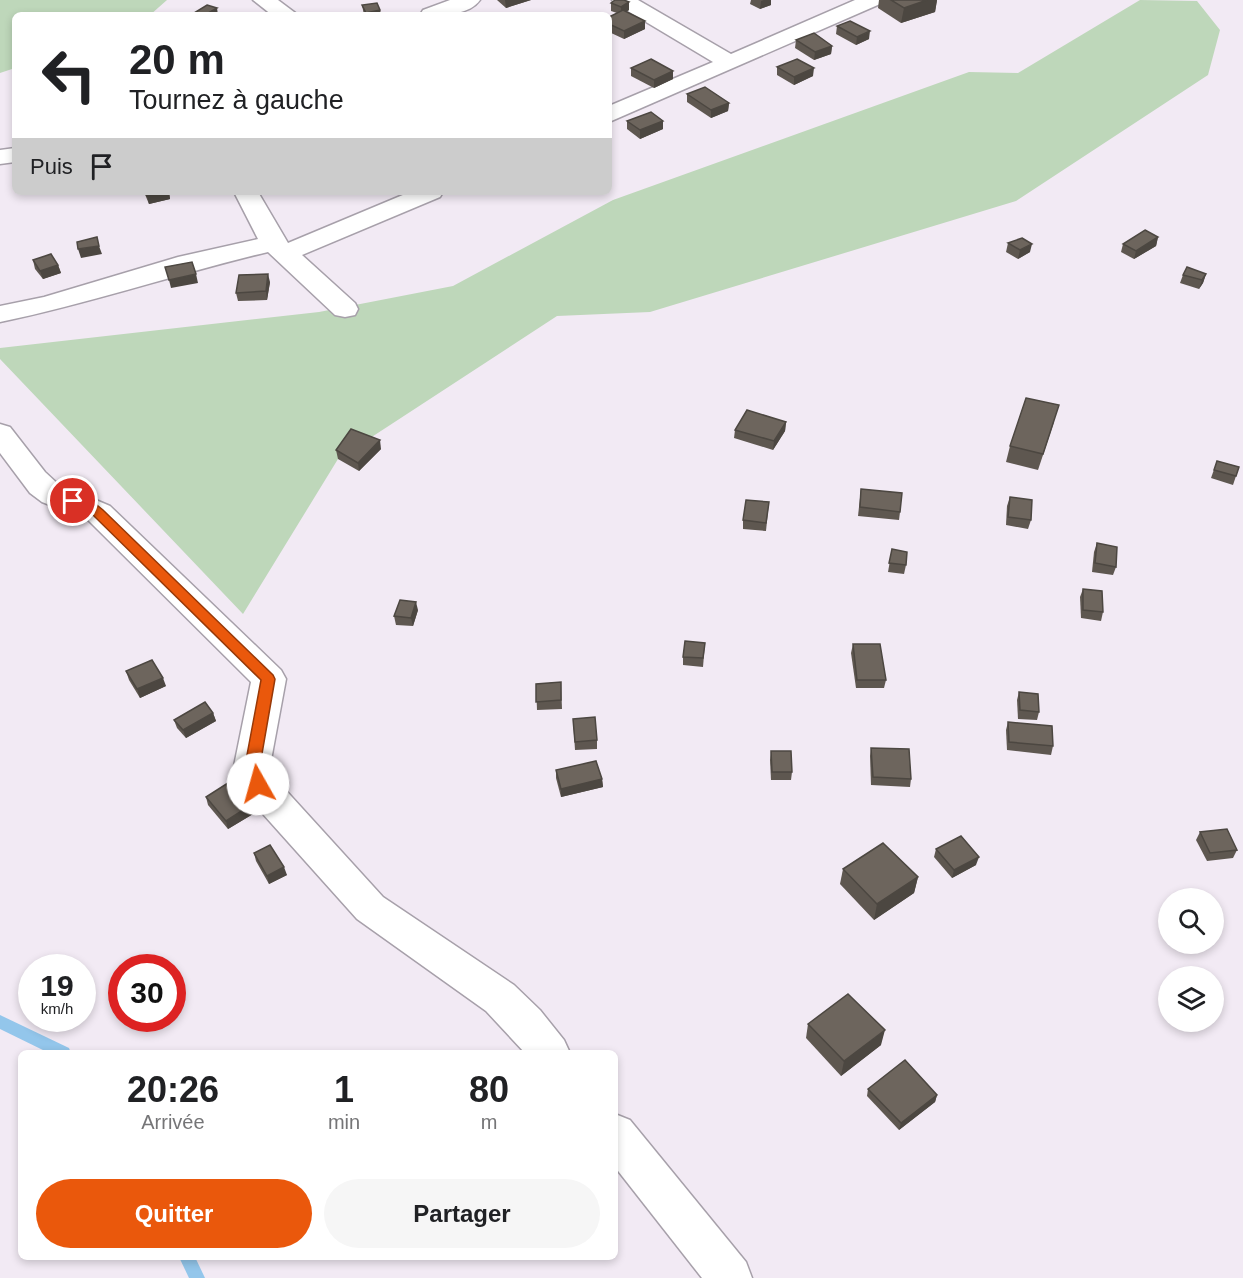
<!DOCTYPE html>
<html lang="fr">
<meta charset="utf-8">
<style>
:root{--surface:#fff;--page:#f6f6f6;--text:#202124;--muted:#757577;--accent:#ea580c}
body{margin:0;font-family:Arial,sans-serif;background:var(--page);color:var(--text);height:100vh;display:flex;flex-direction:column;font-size:22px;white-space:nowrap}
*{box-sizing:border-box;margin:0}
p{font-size:20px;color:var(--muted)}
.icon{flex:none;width:33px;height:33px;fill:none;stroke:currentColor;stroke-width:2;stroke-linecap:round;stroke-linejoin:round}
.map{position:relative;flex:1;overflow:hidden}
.sheet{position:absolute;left:18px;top:1050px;width:600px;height:210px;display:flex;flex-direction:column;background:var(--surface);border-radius:9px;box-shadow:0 3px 9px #0003}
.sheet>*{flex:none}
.guide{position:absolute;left:12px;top:12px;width:600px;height:183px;border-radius:9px;box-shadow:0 3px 9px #0003;background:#fff;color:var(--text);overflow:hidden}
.buttons{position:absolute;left:1158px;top:888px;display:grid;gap:12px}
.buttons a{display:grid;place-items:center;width:66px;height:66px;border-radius:50%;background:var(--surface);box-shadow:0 3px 9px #0003;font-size:30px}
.speed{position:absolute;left:18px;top:954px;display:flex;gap:12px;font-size:30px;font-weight:700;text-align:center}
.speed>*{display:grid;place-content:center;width:78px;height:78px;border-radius:50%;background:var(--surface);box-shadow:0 3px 9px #0003;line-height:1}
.speed small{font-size:15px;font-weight:400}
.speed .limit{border:9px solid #d22;background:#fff;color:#111}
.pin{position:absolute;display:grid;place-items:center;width:51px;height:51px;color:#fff;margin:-26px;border:3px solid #fff;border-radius:50%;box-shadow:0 2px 6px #0007}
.me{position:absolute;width:66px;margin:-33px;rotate:353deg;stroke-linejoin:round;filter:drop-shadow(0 0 4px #0008)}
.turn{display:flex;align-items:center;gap:21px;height:126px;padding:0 18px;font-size:27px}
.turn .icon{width:78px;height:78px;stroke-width:2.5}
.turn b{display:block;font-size:42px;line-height:51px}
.then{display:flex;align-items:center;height:57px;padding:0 18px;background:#0003;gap:12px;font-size:22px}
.eta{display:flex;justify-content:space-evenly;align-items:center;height:102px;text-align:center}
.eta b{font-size:36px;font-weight:600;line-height:42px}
.button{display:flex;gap:12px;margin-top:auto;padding:12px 18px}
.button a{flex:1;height:69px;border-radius:36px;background:var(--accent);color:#fff;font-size:24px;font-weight:600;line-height:69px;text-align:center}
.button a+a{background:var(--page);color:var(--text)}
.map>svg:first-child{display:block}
.green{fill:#bed7ba}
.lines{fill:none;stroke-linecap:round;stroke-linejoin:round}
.stream{fill:#93c6eb;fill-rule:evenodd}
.street-casing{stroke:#a7a0aa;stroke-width:3}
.street{fill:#fff;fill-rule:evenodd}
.wall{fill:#5e5750}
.shaded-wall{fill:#4c4741}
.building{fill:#6d655d;stroke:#4c4741;stroke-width:1.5}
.route{fill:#ea580c;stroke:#983908;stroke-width:1.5}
</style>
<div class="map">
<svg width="1243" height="1278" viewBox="0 0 1243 1278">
<rect width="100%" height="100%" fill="#f2eaf4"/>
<g class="green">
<path d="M0,0H167L150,15H15V68L0,73Z"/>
<path d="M1140,0L1197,1L1220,30L1208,75L1016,201L650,312L557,316L338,459L243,614L0,359V348L319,312L453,286L613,200L969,72L1018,73Z"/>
</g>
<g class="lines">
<g class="stream">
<path d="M0,1015L69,1048L71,1053H49L0,1029Z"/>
<path d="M179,1257H195L205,1278H189Z"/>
</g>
<defs>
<g id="street">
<path d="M253,0H278L298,15H272Z"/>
<path d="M450,0H480C468,17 438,15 420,15L423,10Z"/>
<path d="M612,0H638L731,54L855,0H884L880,4L609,122V106L713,62L616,4Z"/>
<path d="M15,148V162L0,164V150Z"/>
<path d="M234,192H258L288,243L410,192H443L440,197L302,255L355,303L358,309L355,315L345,317L335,315L268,252C178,273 90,304 0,322V306L44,297L178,257L258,239Z"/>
<path d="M0,424L10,427L45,472L58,484L110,506L281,670L286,679L269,771L271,774L383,897L514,985L540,1010L564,1040L570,1053H525L486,1011L357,919L245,794L233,771L251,682L88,520L42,502L30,493L0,453Z"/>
<path d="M615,1114L630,1120L746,1262L752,1278H702L615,1167Z"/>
</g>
</defs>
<use href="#street" class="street-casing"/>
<use href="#street" class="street"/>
</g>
<g class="wall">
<path d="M497,0H531L506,8Z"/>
<path d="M751,0H771V5L760,9L750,4Z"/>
<path d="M879,0H937L935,12L901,23L878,8Z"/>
<path d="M629,2V10L626,12L645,29L624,39L609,32V17L617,13L611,11V3Z"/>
<path d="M362,5L380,10L381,15H364Z"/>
<path d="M837,26L869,39L856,45L836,34Z"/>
<path d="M796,40L832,46L831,54L814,60L795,48Z"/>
<path d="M777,67L813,76L794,85L777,75Z"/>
<path d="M631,68L673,71V79L654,88L631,76Z"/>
<path d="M687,94L729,103L728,111L711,118L687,102Z"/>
<path d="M627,121H663V129L640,139L627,129Z"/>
<path d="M144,192H169L170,199L149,204Z"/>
<path d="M1158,237L1156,246L1134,259L1121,252L1123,244Z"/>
<path d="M1008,243L1030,252L1018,259L1006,252Z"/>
<path d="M33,260L58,265L61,273L43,279L35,269Z"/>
<path d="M1206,274L1203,283L1199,289L1180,283L1183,275Z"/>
<path d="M270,282L267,300L238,301L236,293Z"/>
<path d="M786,422L785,431L773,450L734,438L735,430Z"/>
<path d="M1054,422L1038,470L1006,462L1010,446Z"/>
<path d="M381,449L359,471L338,459L336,450Z"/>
<path d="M1217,461L1239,467L1233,485L1211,478Z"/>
<path d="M861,489L900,512L899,520L858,516Z"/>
<path d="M1010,497L1031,520L1028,529L1006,525L1007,506Z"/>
<path d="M769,502L766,531L743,529V520Z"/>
<path d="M1097,543L1116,567L1113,575L1092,572L1094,552Z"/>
<path d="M892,549L906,565L904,574L888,572Z"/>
<path d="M1083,589L1103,612L1101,621L1081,618L1080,597Z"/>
<path d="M418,610L413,626L396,625L394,616Z"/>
<path d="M705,643L703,667L683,665V657Z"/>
<path d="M853,644L886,680L884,688H856L851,653Z"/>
<path d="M126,671L166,686L140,698L129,680Z"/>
<path d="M561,682L562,709L537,710L536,684Z"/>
<path d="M1019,692L1039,712L1037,720L1018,719L1017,700Z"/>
<path d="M213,713L216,721L186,738L177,728L174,720Z"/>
<path d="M573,719L597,740V749L575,750Z"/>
<path d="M1008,722L1053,746L1051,755L1007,750L1006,730Z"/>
<path d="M871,748L911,779L910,787L871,785L870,756Z"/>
<path d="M771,751L792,772L791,780H771L770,760Z"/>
<path d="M556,770L602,779L603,787L561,797L556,778Z"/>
<path d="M206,797L251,805L253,814L228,829L208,805Z"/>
<path d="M1200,832L1237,850L1233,858L1207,861L1196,840Z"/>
<path d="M936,849L976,865L952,878L934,857Z"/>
<path d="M254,853L287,875L269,884L256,861Z"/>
<path d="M843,869L918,877L914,893L874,920L840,884Z"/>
<path d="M1168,988V1000L1164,996Z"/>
<path d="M808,1024L881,1045L841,1076L806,1038Z"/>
<path d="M868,1089L937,1095L935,1102L899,1130L867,1096Z"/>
</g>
<g class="shaded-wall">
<path d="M505,0H531L506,8Z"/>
<path d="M764,0H771V5L760,9L761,1Z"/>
<path d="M927,0H937L935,12L901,23L904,8Z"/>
<path d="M629,2V10L621,15V7Z"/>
<path d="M217,8L218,15H205Z"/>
<path d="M380,10L381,15H366V13Z"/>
<path d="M645,21V29L624,39V31Z"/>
<path d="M870,31L869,39L856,45L857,37Z"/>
<path d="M832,46L831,54L814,60L815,52Z"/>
<path d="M814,68L813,76L794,85V77Z"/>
<path d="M673,71V79L654,88V80Z"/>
<path d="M729,103L728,111L711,118V110Z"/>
<path d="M663,121V129L640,139V130Z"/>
<path d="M162,192H169L170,199L149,204L147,196Z"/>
<path d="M1158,237L1156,246L1134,259L1136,251Z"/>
<path d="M1032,244L1030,252L1018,259L1020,250Z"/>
<path d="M99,246L102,254L81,258L78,249Z"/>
<path d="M58,265L61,273L43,279L40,271Z"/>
<path d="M196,274L198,283L171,288L169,280Z"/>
<path d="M268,274L270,282L267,300L266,291Z"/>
<path d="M1206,274L1203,283L1199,289L1202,280Z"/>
<path d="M786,422L785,431L773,450L774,441Z"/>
<path d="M380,440L381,449L359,471L358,463Z"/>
<path d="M416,602L418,610L413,626L411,618Z"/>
<path d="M163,678L166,686L140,698L137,689Z"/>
<path d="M213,713L216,721L186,738L183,730Z"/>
<path d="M602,779L603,787L561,797V789Z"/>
<path d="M251,805L253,814L228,829L226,821Z"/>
<path d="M979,857L976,865L952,878L954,870Z"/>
<path d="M284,867L287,875L269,884L267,876Z"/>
<path d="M918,877L914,893L874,920L877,904Z"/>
<path d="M885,1030L881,1045L841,1076L844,1061Z"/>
<path d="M937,1095L935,1102L899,1130L901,1123Z"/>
</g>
<g class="building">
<path d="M615,0H624L629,2L621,7L611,3Z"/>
<path d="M891,0H927L904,8Z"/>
<path d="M377,3L380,10L366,13L362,5Z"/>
<path d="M207,5L217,8L205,15H201L194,13Z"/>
<path d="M623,10L645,21L624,31L609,24V17Z"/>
<path d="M850,21L870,31L857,37L837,26Z"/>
<path d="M814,33L832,46L815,52L796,40Z"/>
<path d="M651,59L673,71L654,80L631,68Z"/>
<path d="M797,59L814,68L794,77L777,67Z"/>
<path d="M705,87L729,103L711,110L687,94Z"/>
<path d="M651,112L663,121L640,130L627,121Z"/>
<path d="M145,192H162L147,196Z"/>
<path d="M1145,230L1158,237L1136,251L1123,244Z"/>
<path d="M97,237L99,246L78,249L77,242Z"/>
<path d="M1022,238L1032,244L1020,250L1008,243Z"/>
<path d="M51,254L58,265L40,271L33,260Z"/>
<path d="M192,262L196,274L169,280L165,267Z"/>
<path d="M1187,267L1206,274L1202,280L1183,275Z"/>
<path d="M268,274L266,291L236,293L239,275Z"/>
<path d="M1026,398L1059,405L1043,454L1010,446Z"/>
<path d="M747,410L786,422L774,441L735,430Z"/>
<path d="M351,429L380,440L358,463L336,450Z"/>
<path d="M1217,461L1239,467L1236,476L1214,470Z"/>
<path d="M861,489L902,493L900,512L860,507Z"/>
<path d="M1010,497L1032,500L1031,520L1008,517Z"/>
<path d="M746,500L769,502L766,523L743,520Z"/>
<path d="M1097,543L1117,547L1116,567L1095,563Z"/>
<path d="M892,549L907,552L906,565L889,563Z"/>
<path d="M1083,589L1102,591L1103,612L1083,610Z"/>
<path d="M400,600L416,602L411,618L394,616Z"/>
<path d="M685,641L705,643L703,658L683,657Z"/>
<path d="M853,644H880L886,680H857Z"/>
<path d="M152,660L163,678L137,689L126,671Z"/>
<path d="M561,682V700L536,702V684Z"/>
<path d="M1019,692L1038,694L1039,712L1020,710Z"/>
<path d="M205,702L213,713L183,730L174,720Z"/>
<path d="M595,717L597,740L575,742L573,719Z"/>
<path d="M1008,722L1052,726L1053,746L1009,742Z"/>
<path d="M871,748L909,749L911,779L873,777Z"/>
<path d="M771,751H791L792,772H772Z"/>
<path d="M596,761L602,779L561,789L556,770Z"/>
<path d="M231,781L251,805L226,821L206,797Z"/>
<path d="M1227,829L1237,850L1210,853L1200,832Z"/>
<path d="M961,836L979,857L954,870L936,849Z"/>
<path d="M883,843L918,877L877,904L843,869Z"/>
<path d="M270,845L284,867L267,876L254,853Z"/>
<path d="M848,994L885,1030L844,1061L808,1024Z"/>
<path d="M905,1060L937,1095L901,1123L868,1089Z"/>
</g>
<path class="route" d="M73,497L93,502L103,510L273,675L275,679L259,771L265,784L263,788H252L244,771L261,680L94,516L84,509L68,504L66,501Z"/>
</svg>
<div class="buttons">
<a><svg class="icon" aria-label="search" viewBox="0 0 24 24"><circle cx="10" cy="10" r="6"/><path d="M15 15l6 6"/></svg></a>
<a><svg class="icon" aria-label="layers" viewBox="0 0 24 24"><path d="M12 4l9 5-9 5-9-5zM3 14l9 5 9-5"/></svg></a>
</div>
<div class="speed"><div>19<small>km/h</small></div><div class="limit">30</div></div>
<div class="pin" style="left:73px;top:501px;background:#d93025"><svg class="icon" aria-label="arrive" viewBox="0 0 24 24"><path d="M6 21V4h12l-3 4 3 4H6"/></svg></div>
<svg class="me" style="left:258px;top:784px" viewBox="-20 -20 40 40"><circle r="19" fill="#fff"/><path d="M0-13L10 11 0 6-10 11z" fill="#ea580c"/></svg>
<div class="guide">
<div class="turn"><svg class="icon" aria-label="left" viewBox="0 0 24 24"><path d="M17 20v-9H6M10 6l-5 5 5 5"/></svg><div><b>20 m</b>Tournez à gauche</div></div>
<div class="then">Puis<svg class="icon" aria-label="arrive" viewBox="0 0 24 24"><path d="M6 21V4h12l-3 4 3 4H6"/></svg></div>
</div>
<section class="sheet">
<div class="eta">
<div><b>20:26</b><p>Arrivée</p></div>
<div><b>1</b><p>min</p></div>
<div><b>80</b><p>m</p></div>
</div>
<div class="button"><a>Quitter</a><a>Partager</a></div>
</section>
</div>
